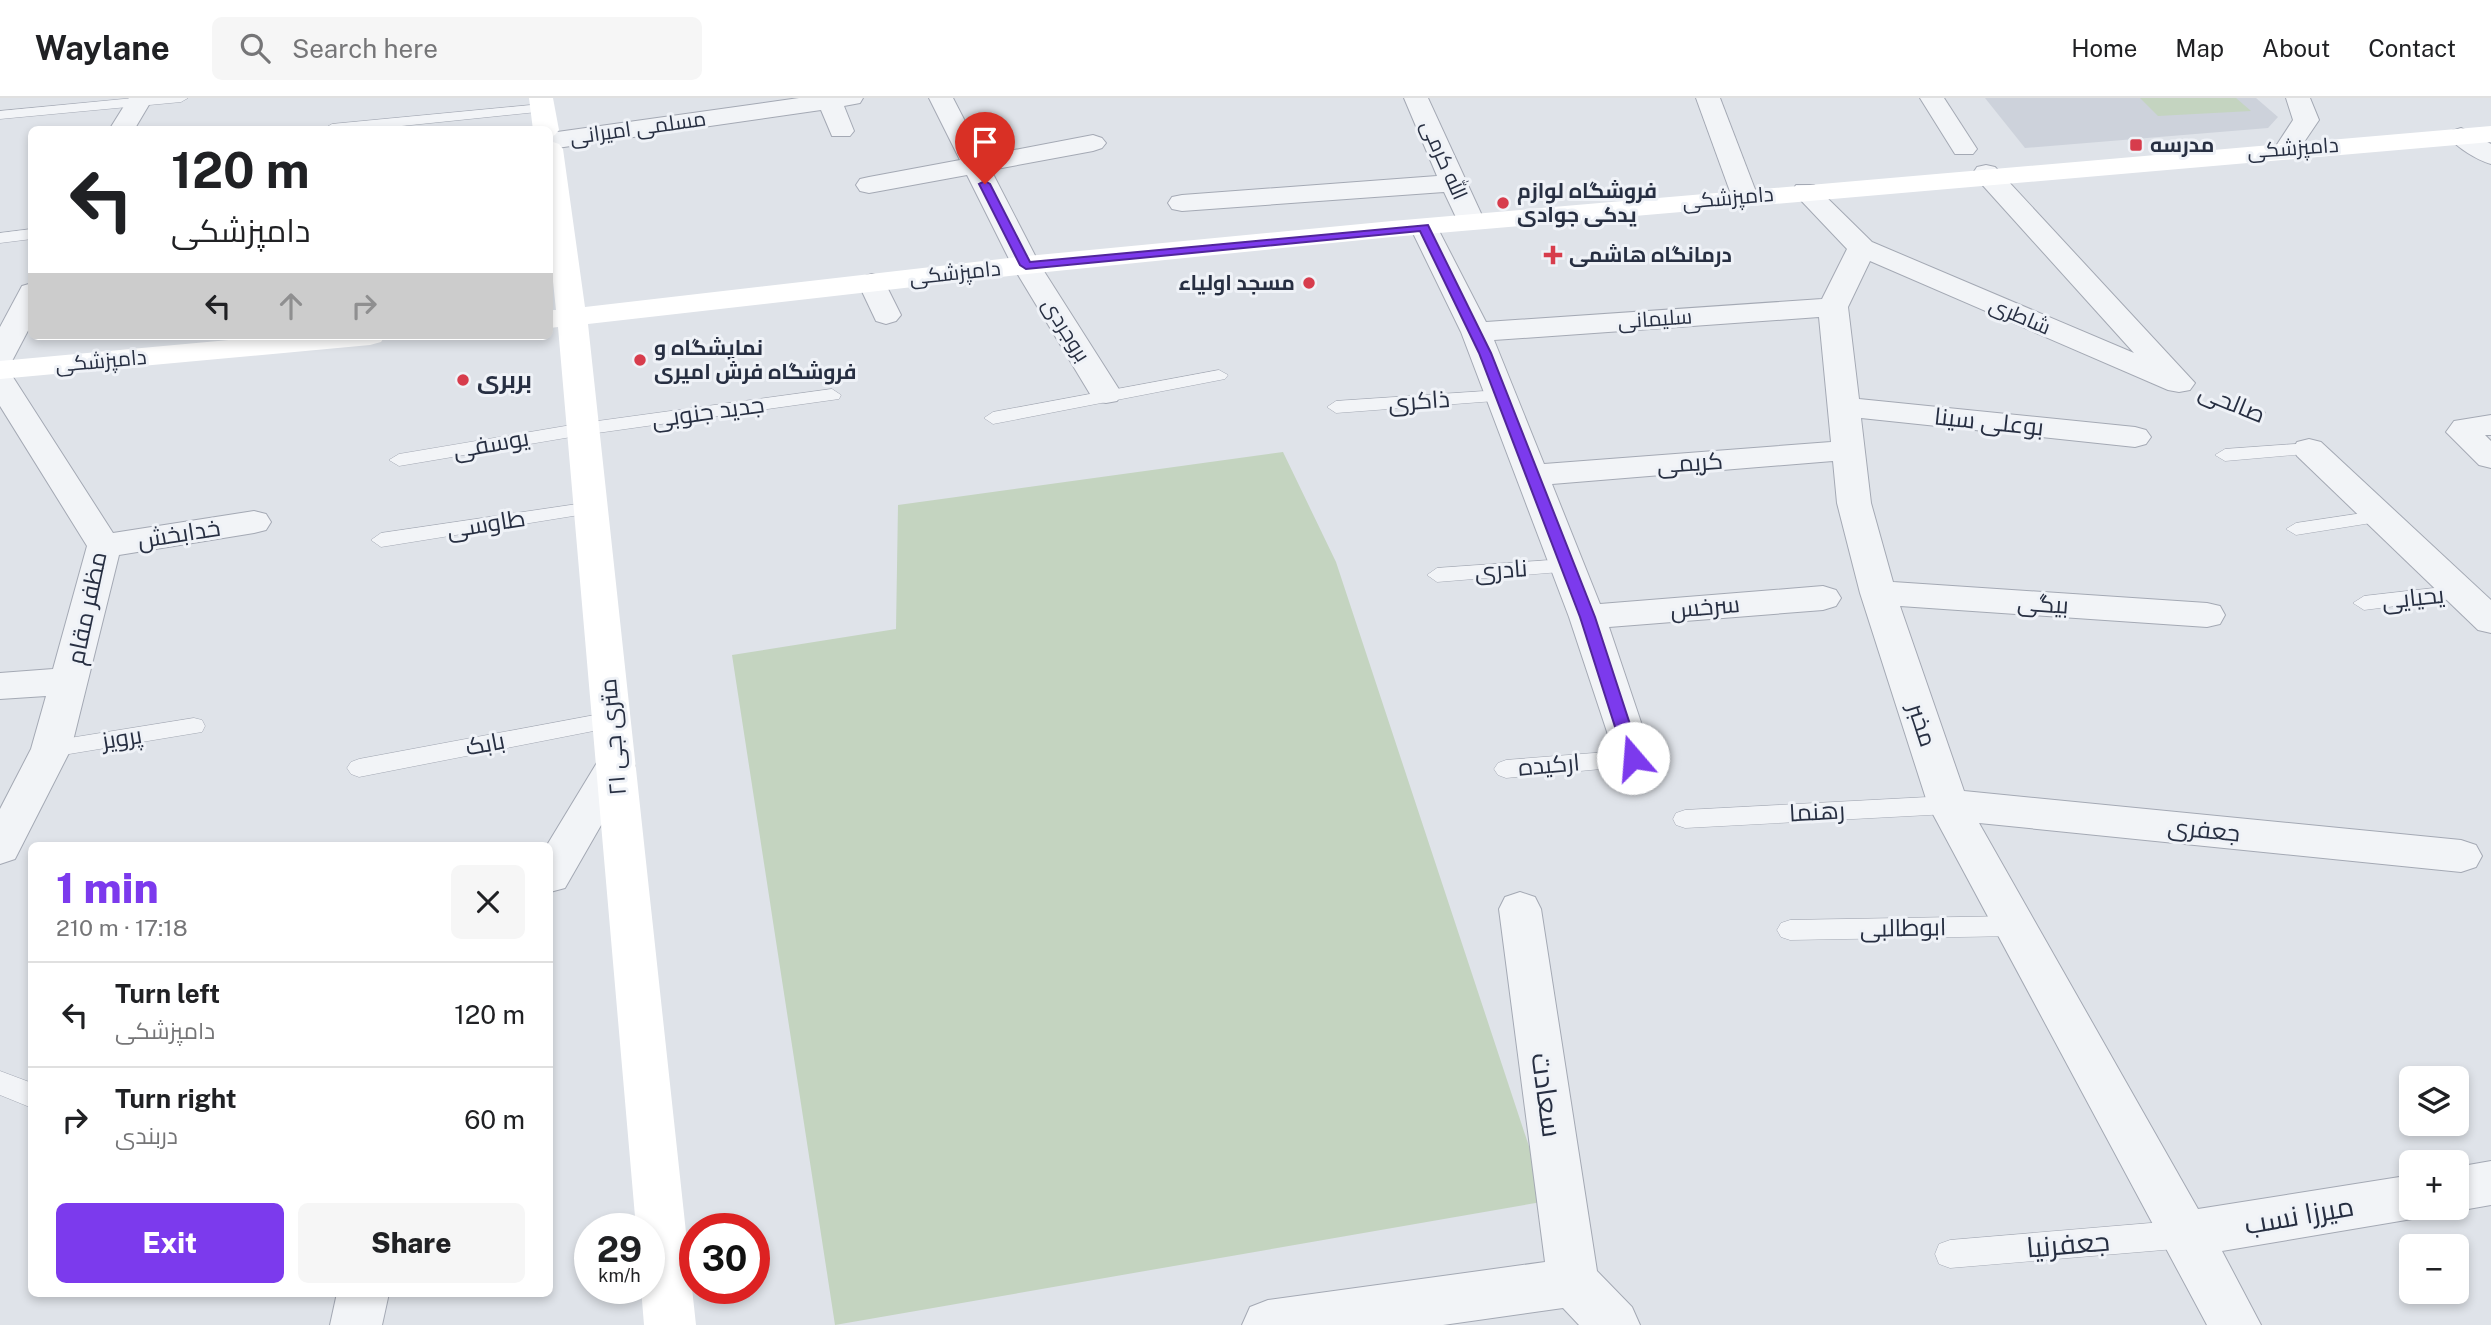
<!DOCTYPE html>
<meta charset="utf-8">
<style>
:root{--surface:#fff;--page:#f6f6f6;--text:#202124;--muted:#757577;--line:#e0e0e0;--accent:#7c3aed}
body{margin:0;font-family:"Public Sans",Cairo,sans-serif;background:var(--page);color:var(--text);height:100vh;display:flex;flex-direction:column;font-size:26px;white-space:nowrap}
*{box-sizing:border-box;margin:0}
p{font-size:23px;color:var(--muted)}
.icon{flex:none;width:38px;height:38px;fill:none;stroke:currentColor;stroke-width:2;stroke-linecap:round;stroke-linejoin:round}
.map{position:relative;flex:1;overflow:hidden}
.details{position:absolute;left:28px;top:744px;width:525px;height:455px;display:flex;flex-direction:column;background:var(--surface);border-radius:10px;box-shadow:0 4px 10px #0003}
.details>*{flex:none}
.guide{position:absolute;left:28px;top:28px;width:525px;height:214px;border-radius:10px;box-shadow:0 4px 10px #0003;background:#fff;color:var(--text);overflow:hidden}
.buttons{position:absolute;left:2399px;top:968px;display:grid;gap:14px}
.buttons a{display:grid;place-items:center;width:70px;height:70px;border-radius:10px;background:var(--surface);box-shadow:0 4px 10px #0003;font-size:35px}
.speed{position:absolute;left:574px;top:1115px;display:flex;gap:14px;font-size:35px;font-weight:700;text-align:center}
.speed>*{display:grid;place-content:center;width:91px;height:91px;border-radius:50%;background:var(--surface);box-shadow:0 4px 10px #0003;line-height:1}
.speed small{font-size:18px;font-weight:400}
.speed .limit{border:10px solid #d22;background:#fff;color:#111}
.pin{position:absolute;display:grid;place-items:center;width:60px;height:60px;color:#fff;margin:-72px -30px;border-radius:50% 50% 50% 0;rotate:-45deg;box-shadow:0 0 7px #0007}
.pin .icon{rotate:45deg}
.me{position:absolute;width:77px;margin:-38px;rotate:342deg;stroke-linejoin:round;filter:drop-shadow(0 0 5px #0008)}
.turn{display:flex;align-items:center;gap:24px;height:147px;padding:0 28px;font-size:32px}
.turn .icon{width:91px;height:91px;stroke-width:2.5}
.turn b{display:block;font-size:49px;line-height:60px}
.lanes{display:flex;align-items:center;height:66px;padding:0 28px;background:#0003;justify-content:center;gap:35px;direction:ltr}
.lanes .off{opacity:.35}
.round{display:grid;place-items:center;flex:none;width:74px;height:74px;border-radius:10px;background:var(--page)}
.summary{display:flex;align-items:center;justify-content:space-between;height:119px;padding:0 28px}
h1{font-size:42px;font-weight:800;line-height:52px;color:var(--accent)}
.button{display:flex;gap:14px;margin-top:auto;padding:14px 28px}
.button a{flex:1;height:80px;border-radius:10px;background:var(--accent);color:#fff;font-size:28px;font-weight:800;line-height:80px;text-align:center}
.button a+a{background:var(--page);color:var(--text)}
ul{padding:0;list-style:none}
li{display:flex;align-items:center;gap:21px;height:105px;padding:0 28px;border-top:2px solid var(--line)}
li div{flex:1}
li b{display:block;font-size:26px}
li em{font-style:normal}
header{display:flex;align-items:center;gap:42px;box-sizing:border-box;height:98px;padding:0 35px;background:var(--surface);border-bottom:2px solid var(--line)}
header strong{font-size:33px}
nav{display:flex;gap:38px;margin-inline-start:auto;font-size:24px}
.search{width:490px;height:63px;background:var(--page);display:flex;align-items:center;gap:18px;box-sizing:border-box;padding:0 24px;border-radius:10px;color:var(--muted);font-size:26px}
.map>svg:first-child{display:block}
.built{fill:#cdd2db}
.green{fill:#c4d4c0}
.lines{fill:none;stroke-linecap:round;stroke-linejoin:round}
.service-casing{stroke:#a4a9b4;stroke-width:1}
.minor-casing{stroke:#a4a9b4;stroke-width:2}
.path-far1{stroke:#bdc1c8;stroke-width:3.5;stroke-dasharray:3.5 3.5;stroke-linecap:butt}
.path{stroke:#bdc1c8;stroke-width:4.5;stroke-dasharray:5 5;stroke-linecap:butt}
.service{fill:#f2f4f7;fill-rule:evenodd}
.minor{fill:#f2f4f7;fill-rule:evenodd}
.secondary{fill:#fff;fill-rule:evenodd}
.route{fill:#7c3aed;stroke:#51269a;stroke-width:2}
.poi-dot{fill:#d73c4c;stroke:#eff2f7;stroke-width:2.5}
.labels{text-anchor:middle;stroke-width:6;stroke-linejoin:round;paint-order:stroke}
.far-street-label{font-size:21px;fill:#272f42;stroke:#eff2f7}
.far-poi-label{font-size:21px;font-weight:bold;fill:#272f42;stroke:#eff2f7;text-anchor:start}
.poi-label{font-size:24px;font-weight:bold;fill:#272f42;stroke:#eff2f7;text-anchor:start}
.street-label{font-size:24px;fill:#272f42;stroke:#eff2f7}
.near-street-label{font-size:28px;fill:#272f42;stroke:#eff2f7}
</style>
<header>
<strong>Waylane</strong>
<div class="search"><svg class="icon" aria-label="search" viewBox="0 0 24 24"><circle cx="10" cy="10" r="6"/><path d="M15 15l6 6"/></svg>Search here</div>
<nav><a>Home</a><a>Map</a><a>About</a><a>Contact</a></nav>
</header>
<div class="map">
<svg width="2491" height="1227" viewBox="0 0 2491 1227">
<rect width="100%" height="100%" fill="#dfe3e9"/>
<path class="built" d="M1985,0H2256L2278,19L2268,30L2025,50Z"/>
<g class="green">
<path d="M2140,0H2236L2251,13L2158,18Z"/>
<path d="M1283,354L1336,464L1547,1103L835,1227L732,557L896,531L898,407Z"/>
</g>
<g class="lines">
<defs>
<g id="service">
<path d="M134,0H188L181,4L0,21V13Z"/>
<path d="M542,6L549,10L547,13L363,32L325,30L332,26Z"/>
<path d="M32,131V141L0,145V135Z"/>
<path d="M1219,272L1228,277L1225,281L993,326L984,320L993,314Z"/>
<path d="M832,291L841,297L839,301L583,337L399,368L389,362L399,356L583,325Z"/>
<path d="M1501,292L1510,298L1508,302L1336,315L1327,309L1336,303Z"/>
<path d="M2309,345L2319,351L2316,355L2225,363L2215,357L2225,351Z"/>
<path d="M591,404L598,406L601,410L598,414L381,449L371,442L381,435Z"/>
<path d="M2383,412L2393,418L2390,422L2296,437L2286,431L2296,425Z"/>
<path d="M1565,461L1575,468L1572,473L1437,484L1427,477L1437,470Z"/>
<path d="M2461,487L2472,494L2468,499L2364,512L2353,505L2364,498Z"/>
<path d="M611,614L619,616L622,622L619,628L359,679L351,676L347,670L351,664L359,661Z"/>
<path d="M194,620L202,622L205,628L202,634L51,659L43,657L39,651L43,645L51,643Z"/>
<path d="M1633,652L1641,654L1645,660L1641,666L1633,668L1506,680L1498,677L1494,671L1498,665L1506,662Z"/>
<path d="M1948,698L1956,701L1960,707L1956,713L1948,716L1685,730L1676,727L1673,721L1676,715L1685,712Z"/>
<path d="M2016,818L2025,821L2029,828L2025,835L2016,838L1790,842L1781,839L1777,832L1781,825L1790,822Z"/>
<path d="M0,973L32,985V1010L0,997Z"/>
<path d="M2187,1122L2198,1126L2202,1136L2198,1146L2187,1150L1950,1170L1939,1166L1935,1156L1939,1146L1950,1142Z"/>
</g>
<g id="minor">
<path d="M129,0H153L134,32H109Z"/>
<path d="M799,0H863L860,5L844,8L854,33L850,38H832L821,12L550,51V35Z"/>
<path d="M929,0H953L983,58L1093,37L1102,40L1106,45L1102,50L1093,53L991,72L1040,167L1122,296L1117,303L1106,305L1095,303L1090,296L1012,167L967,77L869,95L860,93L856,87L860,81L869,79L960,62Z"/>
<path d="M1404,0H1428L1485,124L1481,130H1461L1444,94L1182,113L1172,111L1168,105L1172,99L1182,97L1437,78Z"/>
<path d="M1696,0H1720L1758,99L1755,105H1735L1732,99Z"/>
<path d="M1920,0H1944L1977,51L1973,56H1955Z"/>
<path d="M2286,0H2310L2319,22L2296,56H2278L2274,51L2293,22Z"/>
<path d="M2461,30L2491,46V66C2477,62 2457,50 2448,38L2452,33Z"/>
<path d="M1986,67L1995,69L2195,285L2190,292L2179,294L2168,292L1870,163L1848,209L1859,301L2135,329L2146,332L2151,339L2146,346L2135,349L1861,320L1871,405L1893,484L2207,505L2220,508L2225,517L2220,526L2207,529L1900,508L1964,693L2461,742L2476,747L2482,758L2476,769L2461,774L1979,725L2198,1111L2412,1077V1110H2432L2429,1115L2412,1121L2222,1153L2261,1227H2207L1928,707L1860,495L1837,405L1833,363L1552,386L1600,506L1823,488L1836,492L1841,500L1836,508L1823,512L1609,529L1653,660L1647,670L1633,674L1619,670L1569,519L1461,234L1410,129L1414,123H1434L1486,224L1822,201L1847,151L1792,93L1796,87H1814L1872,144L2134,255L1977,81L1973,75L1977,69ZM1819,219L1831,344L1544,366L1494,242Z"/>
<path d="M872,176L882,179L901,217L896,223L886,226L876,223L858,185L862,179Z"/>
<path d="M32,185V225L11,265L0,268V229L22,188Z"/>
<path d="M0,274L11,276L113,435L254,413L266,416L271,424L266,432L254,435L119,457L71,651L15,761L0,766V711L31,651L46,598L0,601V575L53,571L87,448L0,308Z"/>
<path d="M2491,317V337H2485L2491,343V370L2479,367L2446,334L2454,323Z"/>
<path d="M2309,341L2321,344L2491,502V535L2478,532L2297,358L2293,351L2297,344Z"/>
<path d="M615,654L629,658L635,668L565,790L550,794V747H547L601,658Z"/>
<path d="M1520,794L1535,799L1541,811L1597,1173L1632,1209L1640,1227H1579L1563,1210L1443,1227H1242L1250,1209L1268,1202L1545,1164L1499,811L1505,799Z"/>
<path d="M2491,1063V1107L2457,1113L2447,1110H2457V1069Z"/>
<path d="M337,1195H389L382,1227H330Z"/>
</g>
</defs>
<use href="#service" class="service-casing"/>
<use href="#minor" class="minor-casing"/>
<path class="path-far1" d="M2222,297L2258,313"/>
<path class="path" d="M2254,311L2265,316"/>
<use href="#service" class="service"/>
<use href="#minor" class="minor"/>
<g class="secondary">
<path d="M529,0H553L559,32L555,37L550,39V32H533Z"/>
<path d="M2491,28V44L1392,139L1027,176L588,226L696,1227H644L641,1190H649V1130H636L558,229L550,230V212H556L550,155V43L559,46L563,51L585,209L1027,158L1392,123Z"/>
<path d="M271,238H385L381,244L370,247L0,281V263Z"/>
</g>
</g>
<path class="route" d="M985,83L990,86L1030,164L1428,127L1491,255L1595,519L1641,660L1639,664H1627L1625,660L1580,519L1479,255L1420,133L1026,171L1020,167L979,86Z"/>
<g class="poi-dot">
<rect x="2129" y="40" width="14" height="14" rx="3.5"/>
<circle cx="1503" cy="105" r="7"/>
<path d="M1549.5 146.5h7v7h7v7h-7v7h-7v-7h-7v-7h7z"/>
<circle cx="1309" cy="185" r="7"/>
<circle cx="640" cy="262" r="7"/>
<circle cx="463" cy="282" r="7"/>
</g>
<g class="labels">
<g class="far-street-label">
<text transform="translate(638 30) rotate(-8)" y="7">مسلمی امیرانی</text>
<text transform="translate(2293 50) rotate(-4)" y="7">دامپزشکی</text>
<text transform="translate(1444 62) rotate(66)" y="7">الله کرمی</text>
<text transform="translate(1728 100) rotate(-5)" y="7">دامپزشکی</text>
<text transform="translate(955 175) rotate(-6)" y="7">دامپزشکی</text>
<text transform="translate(2020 218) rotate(23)" y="7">شاطری</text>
<text transform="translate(1655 221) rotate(-4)" y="7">سلیمانی</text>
<text transform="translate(1066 232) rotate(58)" y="7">بروجردی</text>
<text transform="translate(101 263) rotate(-5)" y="7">دامپزشکی</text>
</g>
<g class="far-poi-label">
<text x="2150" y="54">مدرسه</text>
<text x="1517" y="100">فروشگاه لوازم<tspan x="1517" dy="24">یدکی جوادی</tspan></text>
<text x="1569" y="164">درمانگاه هاشمی</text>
<text x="1295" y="192" text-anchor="end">مسجد اولیاء</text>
<text x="654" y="257">نمایشگاه و<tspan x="654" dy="24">فروشگاه فرش امیری</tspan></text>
</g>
<g class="poi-label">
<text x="477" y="290">بربری</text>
</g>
<g class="street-label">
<text transform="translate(1419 303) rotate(-4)" y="8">ذاکری</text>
<text transform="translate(2232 305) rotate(22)" y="8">صالحی</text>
<text transform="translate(708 314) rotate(-8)" y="8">جدید جنوبی</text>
<text transform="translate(1989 324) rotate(6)" y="8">بوعلی سینا</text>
<text transform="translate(491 346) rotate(-10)" y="8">یوسفی</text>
<text transform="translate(1690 365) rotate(-4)" y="8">کریمی</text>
<text transform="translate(486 426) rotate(-9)" y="8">طاوسی</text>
<text transform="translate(179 436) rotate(-9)" y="8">خدابخش</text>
<text transform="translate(1501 472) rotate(-4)" y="8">نادری</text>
<text transform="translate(2413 500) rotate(-6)" y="8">یحیایی</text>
<text transform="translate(2043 506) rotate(4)" y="8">بیگی</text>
<text transform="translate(1705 509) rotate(-5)" y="8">سرخس</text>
<text transform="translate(87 510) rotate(-78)" y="8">مظفر مقام</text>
<text transform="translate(1922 627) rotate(72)" y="8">مخبر</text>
<text transform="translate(613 639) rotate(-95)" y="8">۲۱ متری جی</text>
<text transform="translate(122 640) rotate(-9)" y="8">پرویز</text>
<text transform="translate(485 646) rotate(-11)" y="8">بابک</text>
<text transform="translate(1549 667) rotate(-5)" y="8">ارکیده</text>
<text transform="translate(1817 714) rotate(-3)" y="8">رهنما</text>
<text transform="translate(2204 732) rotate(6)" y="8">جعفری</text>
<text transform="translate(1903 830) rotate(-1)" y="8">ابوطالبی</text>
</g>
<g class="near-street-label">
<text transform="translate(1547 997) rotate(82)" y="10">سعادت</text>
<text transform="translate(2299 1117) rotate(-10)" y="10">میرزا نسب</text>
<text transform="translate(2068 1146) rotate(-5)" y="10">جعفرنیا</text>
</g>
</g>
</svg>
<div class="buttons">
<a><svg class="icon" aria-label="layers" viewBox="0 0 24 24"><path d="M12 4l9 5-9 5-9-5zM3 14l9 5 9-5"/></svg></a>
<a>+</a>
<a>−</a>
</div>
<div class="speed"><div>29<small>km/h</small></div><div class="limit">30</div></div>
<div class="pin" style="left:985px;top:86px;background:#d93025"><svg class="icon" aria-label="arrive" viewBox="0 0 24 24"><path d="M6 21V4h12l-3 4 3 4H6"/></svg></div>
<svg class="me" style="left:1633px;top:660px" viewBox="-20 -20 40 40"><circle r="19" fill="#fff"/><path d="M0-13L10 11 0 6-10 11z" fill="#7c3aed"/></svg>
<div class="guide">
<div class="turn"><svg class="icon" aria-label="left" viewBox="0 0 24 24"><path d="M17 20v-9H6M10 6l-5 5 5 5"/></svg><div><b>120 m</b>دامپزشکی</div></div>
<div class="lanes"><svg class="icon" aria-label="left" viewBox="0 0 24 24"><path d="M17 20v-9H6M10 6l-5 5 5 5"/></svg><svg class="icon off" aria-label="ahead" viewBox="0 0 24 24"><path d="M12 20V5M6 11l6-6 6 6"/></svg><svg class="icon off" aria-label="right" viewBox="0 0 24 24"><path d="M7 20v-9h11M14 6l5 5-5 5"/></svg></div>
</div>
<section class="details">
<div class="summary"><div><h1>1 min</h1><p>210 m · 17:18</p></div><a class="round"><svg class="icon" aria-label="close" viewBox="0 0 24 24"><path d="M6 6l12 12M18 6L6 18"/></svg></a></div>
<ul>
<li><svg class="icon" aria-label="left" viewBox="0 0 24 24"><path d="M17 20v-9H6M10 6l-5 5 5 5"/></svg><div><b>Turn left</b><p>دامپزشکی</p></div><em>120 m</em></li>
<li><svg class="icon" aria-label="right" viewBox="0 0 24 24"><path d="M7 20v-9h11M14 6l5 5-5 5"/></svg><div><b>Turn right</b><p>دربندی</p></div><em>60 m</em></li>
</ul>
<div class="button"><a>Exit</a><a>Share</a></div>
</section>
</div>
